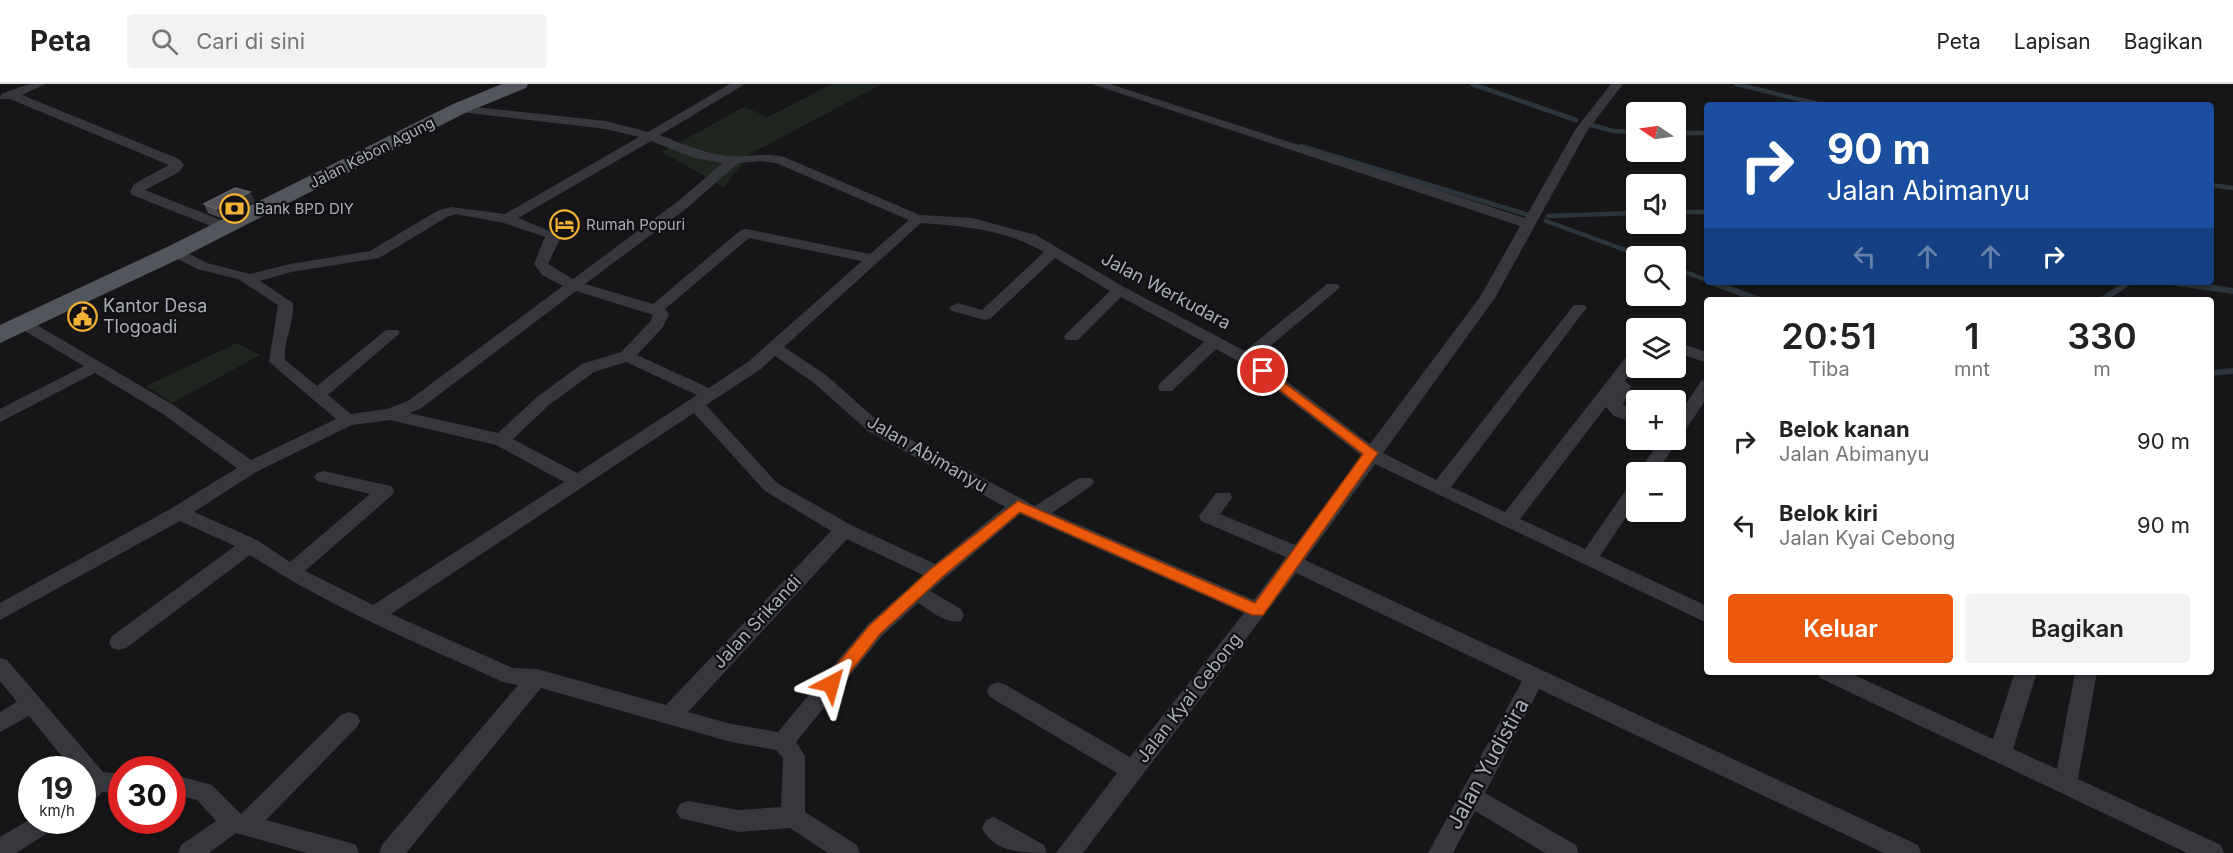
<!DOCTYPE html>
<html lang="id">
<meta charset="utf-8">
<style>
:root{--surface:#fff;--page:#f2f2f2;--text:#222;--muted:#767676;--line:#e0e0e0;--accent:#ea580c}
body{margin:0;font-family:Inter,sans-serif;background:var(--page);color:var(--text);height:100vh;display:flex;flex-direction:column;font-size:22px;white-space:nowrap}
*{box-sizing:border-box;margin:0}
p{font-size:20px;color:var(--muted)}
.icon{flex:none;width:33px;height:33px;fill:none;stroke:currentColor;stroke-width:2;stroke-linecap:round;stroke-linejoin:round}
.map{position:relative;flex:1;overflow:hidden}
.side{position:absolute;left:1704px;top:213px;width:510px;height:378px;display:flex;flex-direction:column;background:var(--surface);border-radius:6px;box-shadow:0 2px 4px #0004}
.side>*{flex:none}
.guide{position:absolute;left:1704px;top:18px;width:510px;height:183px;border-radius:6px;box-shadow:0 2px 4px #0004;background:#1a4fa0;color:#fff;overflow:hidden}
.needle{width:39px;rotate:283deg}
.fabs{position:absolute;left:1626px;top:18px;display:grid;gap:12px}
.fabs a{display:grid;place-items:center;width:60px;height:60px;border-radius:6px;background:var(--surface);box-shadow:0 2px 4px #0004;font-size:30px}
.speed{position:absolute;left:18px;top:672px;display:flex;gap:12px;font-size:30px;font-weight:700;text-align:center}
.speed>*{display:grid;place-content:center;width:78px;height:78px;border-radius:50%;background:var(--surface);box-shadow:0 2px 4px #0004;line-height:1}
.speed small{font-size:15px;font-weight:400}
.speed .limit{border:9px solid #d22;background:#fff;color:#111}
.pin{position:absolute;display:grid;place-items:center;width:51px;height:51px;color:#fff;margin:-26px;border:3px solid #fff;border-radius:50%;box-shadow:0 2px 6px #0007}
.me{position:absolute;width:66px;margin:-33px;rotate:39deg;stroke-linejoin:round;filter:drop-shadow(0 0 4px #0008)}
.turn{display:flex;align-items:center;gap:21px;height:126px;padding:0 24px;font-size:27px}
.turn .icon{width:78px;height:78px;stroke-width:2.5}
.turn b{display:block;font-size:42px;line-height:51px}
.lanes{display:flex;align-items:center;height:57px;padding:0 24px;background:#0003;justify-content:center;gap:30px;direction:ltr}
.lanes .off{opacity:.35}
.eta{display:flex;justify-content:space-evenly;align-items:center;height:102px;text-align:center}
.eta b{font-size:36px;font-weight:600;line-height:42px}
.action{display:flex;gap:12px;margin-top:auto;padding:12px 24px}
.action a{flex:1;height:69px;border-radius:6px;background:var(--accent);color:#fff;font-size:24px;font-weight:600;line-height:69px;text-align:center}
.action a+a{background:var(--page);color:var(--text)}
ul{padding:0;list-style:none}
li{display:flex;align-items:center;gap:18px;height:84px;padding:0 24px}
li div{flex:1}
li b{display:block;font-size:22px}
li em{font-style:normal}
header{display:flex;align-items:center;gap:36px;box-sizing:border-box;height:84px;padding:0 30px;background:var(--surface);border-bottom:2px solid var(--line)}
header strong{font-size:28px}
nav{display:flex;gap:33px;margin-inline-start:auto;font-size:21px}
.search{width:420px;height:54px;background:var(--page);display:flex;align-items:center;gap:15px;box-sizing:border-box;padding:0 21px;border-radius:6px;color:var(--muted);font-size:22px}
.map>svg:first-child{display:block}
.green{fill:#1e261f}
.lines{fill:none;stroke-linecap:round;stroke-linejoin:round}
.stream-far1{stroke:#2c353c;stroke-width:4.5}
.stream{stroke:#2c353c;stroke-width:6}
.minor{fill:#37383d;fill-rule:evenodd}
.primary{fill:#53555c;fill-rule:evenodd}
.wall{fill:#47494d}
.shaded-wall{fill:#2f3033}
.building{fill:#525359;stroke:#5f6168;stroke-width:1.5}
.route{fill:#ea580c;stroke:#983908;stroke-width:1.5}
.labels{text-anchor:middle;stroke-width:4.5;stroke-linejoin:round;paint-order:stroke}
.far-street-label{font-size:15px;fill:#a8adb8;stroke:#111113}
.far-poi-label{font-size:15px;fill:#a8adb8;stroke:#111113;text-anchor:start}
.street-label{font-size:18px;fill:#a8adb8;stroke:#111113}
.poi-label{font-size:18px;fill:#a8adb8;stroke:#111113;text-anchor:start}
.near-street-label{font-size:21px;fill:#a8adb8;stroke:#111113}
</style>
<header>
<strong>Peta</strong>
<div class="search"><svg class="icon" aria-label="search" viewBox="0 0 24 24"><circle cx="10" cy="10" r="6"/><path d="M15 15l6 6"/></svg>Cari di sini</div>
<nav><a>Peta</a><a>Lapisan</a><a>Bagikan</a></nav>
</header>
<div class="map">
<svg width="2233" height="769" viewBox="0 0 2233 769">
<rect width="100%" height="100%" fill="#161618"/>
<g class="green">
<path d="M832,0H882L750,70L724,103L662,68L744,23L768,33Z"/>
<path d="M237,259L260,271L172,319L146,302Z"/>
</g>
<g class="lines">
<g class="stream-far1">
<path d="M1472,0L1576,36"/>
<path d="M1736,0L1822,21"/>
<path d="M1591,41L1613,47L1636,48"/>
<path d="M1676,49H1707"/>
<path d="M1301,62L1532,132"/>
<path d="M2211,101L2233,104"/>
<path d="M1676,128H1707"/>
<path d="M1548,132L1636,129"/>
<path d="M1546,137L1642,172"/>
<path d="M1676,185L1707,196"/>
<path d="M1711,198L1715,200"/>
<path d="M2171,198L2182,200"/>
<path d="M2127,200L2129,198"/>
</g>
<g class="stream">
<path d="M1711,198L1760,216"/>
<path d="M2171,198L2233,207"/>
<path d="M2102,216L2129,198"/>
<path d="M2211,289L2233,287"/>
</g>
<g class="minor">
<path d="M29,0H46L22,11L179,75L184,81L179,88L145,106L231,140V146H221L132,111L130,108L134,100L169,81L10,15H0L1,10Z"/>
<path d="M730,0H745L660,51C682,60 704,69 727,72C747,74 764,68 784,73L920,131L972,134L1036,151L1124,203L1245,267L1327,200H1337L1340,203L1337,206L1256,274L1370,360L1480,213L1520,142L1092,0H1110L1525,134L1575,46L1611,0H1623L1587,47L1495,214L1383,369L1436,396L1574,221H1584L1587,224L1584,227L1451,403L1505,428L1630,268L1636,267V282L1625,297L1631,302L1623,321L1636,328V339L1614,332L1606,323L1520,435L1585,465L1630,400L1636,398V418L1600,472L1707,522V539L1375,380L1305,476L1918,761L1921,769H1884L1539,605L1485,709L1576,761L1579,769H1545L1475,727L1453,769H1428L1522,597L1296,489L1083,769H1056L1117,689L990,613L987,607L990,601L998,598L1006,601L1130,673L1244,529L1020,430L930,507L961,525L964,531L961,537C946,541 930,526 918,519L882,552L796,658L805,672V728L857,761L860,769H828L790,744L739,748L680,734L676,727L680,720L688,717L739,726L781,723L783,674L776,666L731,658L541,604L406,769H379L382,761L518,601L503,598C417,559 329,523 250,471L126,564L119,566L112,564L109,558L112,552L235,462L180,437L0,536V519L172,424L237,384L163,330L95,289L0,338V325L84,282L18,243L16,240L18,237H30L175,322L251,376L336,335L269,278L278,221L238,195L197,185L170,171L168,168L170,165H180L207,179L250,190L290,180L370,167L437,127L451,123L505,130L639,53L606,45L460,28L456,27V21L606,37L648,48ZM651,57L695,74L723,79L677,118L573,195L548,180L560,155L557,150L518,134ZM761,77L776,79L909,136L870,170L746,145L741,146L653,220L585,200L687,124L738,79ZM456,130L504,139L545,153L534,180L542,191L563,202L408,317L387,325L351,330L328,311L400,249L398,246H386L317,302L285,276C283,256 295,239 293,219L260,197L291,188L379,174L447,133ZM921,139C964,142 1007,146 1044,168L982,226L957,219L949,224L952,227L985,236L991,234L1055,174L1110,207L1066,250L1064,253L1066,256H1078L1121,213L1204,258L1160,299L1158,303L1160,307H1172L1216,265L1240,278L1362,372L1295,461L1220,430L1232,414L1230,409H1216L1199,432L1201,437L1286,473L1254,516L1052,429L1091,402L1094,398L1091,394H1079L1035,422L880,339L826,291L784,263ZM749,154L862,177L749,277L709,304L637,271L663,243L669,230L665,225ZM576,207L653,231L650,238L621,268L582,280L537,313L498,349L409,329L420,325ZM775,272L814,299L868,347L1005,423L935,480L851,441L777,399L706,321L761,285ZM626,278L697,311L577,389L513,355L549,321L594,288ZM694,329L765,407L831,447L666,621L537,585L513,584L391,530ZM390,336L496,361L564,398L373,521L305,487L391,412L394,407L391,402L323,387L317,389L314,393L317,397L370,410L290,478L257,456L194,428L256,388L352,341ZM847,455L923,491L868,540L778,648L731,640L688,628Z"/>
<path d="M1676,258L1707,268V279L1676,268Z"/>
<path d="M1707,296V314L1682,351L1677,353L1679,356L1656,388H1638L1661,356H1676V335L1701,297Z"/>
<path d="M0,574L7,576L103,688L122,690V710L102,708L90,722L82,725V686H73L29,632L0,648V628L17,618L0,597Z"/>
<path d="M1817,588H1848L1993,655L2015,588H2037L2013,665L2057,685L2075,588H2097L2078,695L2221,761L2224,769H2187L1820,594Z"/>
<path d="M349,628L357,631L360,637L357,643L266,736L347,758L356,761L359,769H307L236,749L209,769H178L181,761L216,737L197,716L172,710V690L212,701L241,730L341,631Z"/>
<path d="M994,733L1044,761L1047,769C1024,769 994,769 982,744L986,736Z"/>
<path d="M32,734V736H61L57,743L16,769H0V753Z"/>
</g>
<path class="primary" d="M502,0H528L526,4L467,28L183,173L0,259V241L167,163L453,20Z"/>
</g>
<path class="wall" d="M255,117L221,134L208,129L204,120Z"/>
<path class="shaded-wall" d="M250,108L255,117L221,134L216,125Z"/>
<path class="building" d="M235,104L250,108L216,125L204,120Z"/>
<path class="route" d="M1263,283L1378,369L1263,531H1252L1020,428L942,493L880,550L837,605H825L823,600L825,595L869,542L931,485L1018,417L1255,519L1363,370L1259,290V284Z"/>
<defs>
<symbol id="bank-ring" viewBox="-11 -11 22 22"><circle r="9.5" fill="#111113" stroke="#f2b134" stroke-width="1.5"/><path d="M-6-4H6V4H-6ZM0-2.3a2.3 2.3 0 1 0 0 4.6a2.3 2.3 0 1 0 0-4.6Z" fill="#f2b134"/></symbol>
<symbol id="hotel-ring" viewBox="-11 -11 22 22"><circle r="9.5" fill="#111113" stroke="#f2b134" stroke-width="1.5"/><path d="M-6-4.5h1.5V1H6V5H4.5V3h-9V5H-6ZM-4 0a1.8 1.8 0 1 1 3.6 0ZM.5 0V-2.5h3Q6-2.5 6 0Z" fill="#f2b134"/></symbol>
<symbol id="civic-ring" viewBox="-11 -11 22 22"><circle r="9.5" fill="#111113" stroke="#f2b134" stroke-width="1.5"/><path d="M-.6-6.5H3V-4.5H.6V-3L4-1V1h2V6H-6V1h2V-1L-.6-3ZM-1.2 2.5V6h2.4V2.5Z" fill="#f2b134"/></symbol>
</defs>
<g fill-rule="evenodd">
<use href="#bank-ring" x="218" y="108" width="33" height="33"/>
<use href="#hotel-ring" x="548" y="124" width="33" height="33"/>
<use href="#civic-ring" x="66" y="216" width="33" height="33"/>
</g>
<g class="labels">
<g class="far-street-label">
<text transform="translate(372 69) rotate(-27)" y="5">Jalan Kebon Agung</text>
</g>
<g class="far-poi-label">
<text x="255" y="130">Bank BPD DIY</text>
<text x="586" y="146">Rumah Popuri</text>
</g>
<g class="street-label">
<text transform="translate(1166 207) rotate(28)" y="6">Jalan Werkudara</text>
<text transform="translate(927 370) rotate(30)" y="6">Jalan Abimanyu</text>
<text transform="translate(757 538) rotate(-47)" y="6">Jalan Srikandi</text>
<text transform="translate(1189 614) rotate(-52)" y="6">Jalan Kyai Cebong</text>
</g>
<g class="poi-label">
<text x="103" y="228">Kantor Desa<tspan x="103" dy="21">Tlogoadi</tspan></text>
</g>
<g class="near-street-label">
<text transform="translate(1488 680) rotate(-61)" y="7">Jalan Yudistira</text>
</g>
</g>
</svg>
<div class="fabs">
<a><svg class="needle" viewBox="-14 -14 28 28"><path d="M0-13l5 13h-10z" fill="#e53935"/><path d="M0 13l5-13h-10z" fill="#767676"/></svg></a>
<a><svg class="icon" aria-label="sound" viewBox="0 0 24 24"><path d="M4 9h4l5-4v14l-5-4H4zM17 9q2 3 0 6"/></svg></a>
<a><svg class="icon" aria-label="search" viewBox="0 0 24 24"><circle cx="10" cy="10" r="6"/><path d="M15 15l6 6"/></svg></a>
<a><svg class="icon" aria-label="layers" viewBox="0 0 24 24"><path d="M12 4l9 5-9 5-9-5zM3 14l9 5 9-5"/></svg></a>
<a>+</a>
<a>−</a>
</div>
<div class="speed"><div>19<small>km/h</small></div><div class="limit">30</div></div>
<div class="pin" style="left:1263px;top:287px;background:#d93025"><svg class="icon" aria-label="arrive" viewBox="0 0 24 24"><path d="M6 21V4h12l-3 4 3 4H6"/></svg></div>
<svg class="me" style="left:831px;top:600px" viewBox="-20 -20 40 40"><path d="M0-17L14 15 0 8-14 15z" fill="#ea580c" stroke="#fff" stroke-width="4"/></svg>
<div class="guide">
<div class="turn"><svg class="icon" aria-label="right" viewBox="0 0 24 24"><path d="M7 20v-9h11M14 6l5 5-5 5"/></svg><div><b>90 m</b>Jalan Abimanyu</div></div>
<div class="lanes"><svg class="icon off" aria-label="left" viewBox="0 0 24 24"><path d="M17 20v-9H6M10 6l-5 5 5 5"/></svg><svg class="icon off" aria-label="ahead" viewBox="0 0 24 24"><path d="M12 20V5M6 11l6-6 6 6"/></svg><svg class="icon off" aria-label="ahead" viewBox="0 0 24 24"><path d="M12 20V5M6 11l6-6 6 6"/></svg><svg class="icon" aria-label="right" viewBox="0 0 24 24"><path d="M7 20v-9h11M14 6l5 5-5 5"/></svg></div>
</div>
<section class="side">
<div class="eta">
<div><b>20:51</b><p>Tiba</p></div>
<div><b>1</b><p>mnt</p></div>
<div><b>330</b><p>m</p></div>
</div>
<ul>
<li><svg class="icon" aria-label="right" viewBox="0 0 24 24"><path d="M7 20v-9h11M14 6l5 5-5 5"/></svg><div><b>Belok kanan</b><p>Jalan Abimanyu</p></div><em>90 m</em></li>
<li><svg class="icon" aria-label="left" viewBox="0 0 24 24"><path d="M17 20v-9H6M10 6l-5 5 5 5"/></svg><div><b>Belok kiri</b><p>Jalan Kyai Cebong</p></div><em>90 m</em></li>
</ul>
<div class="action"><a>Keluar</a><a>Bagikan</a></div>
</section>
</div>
